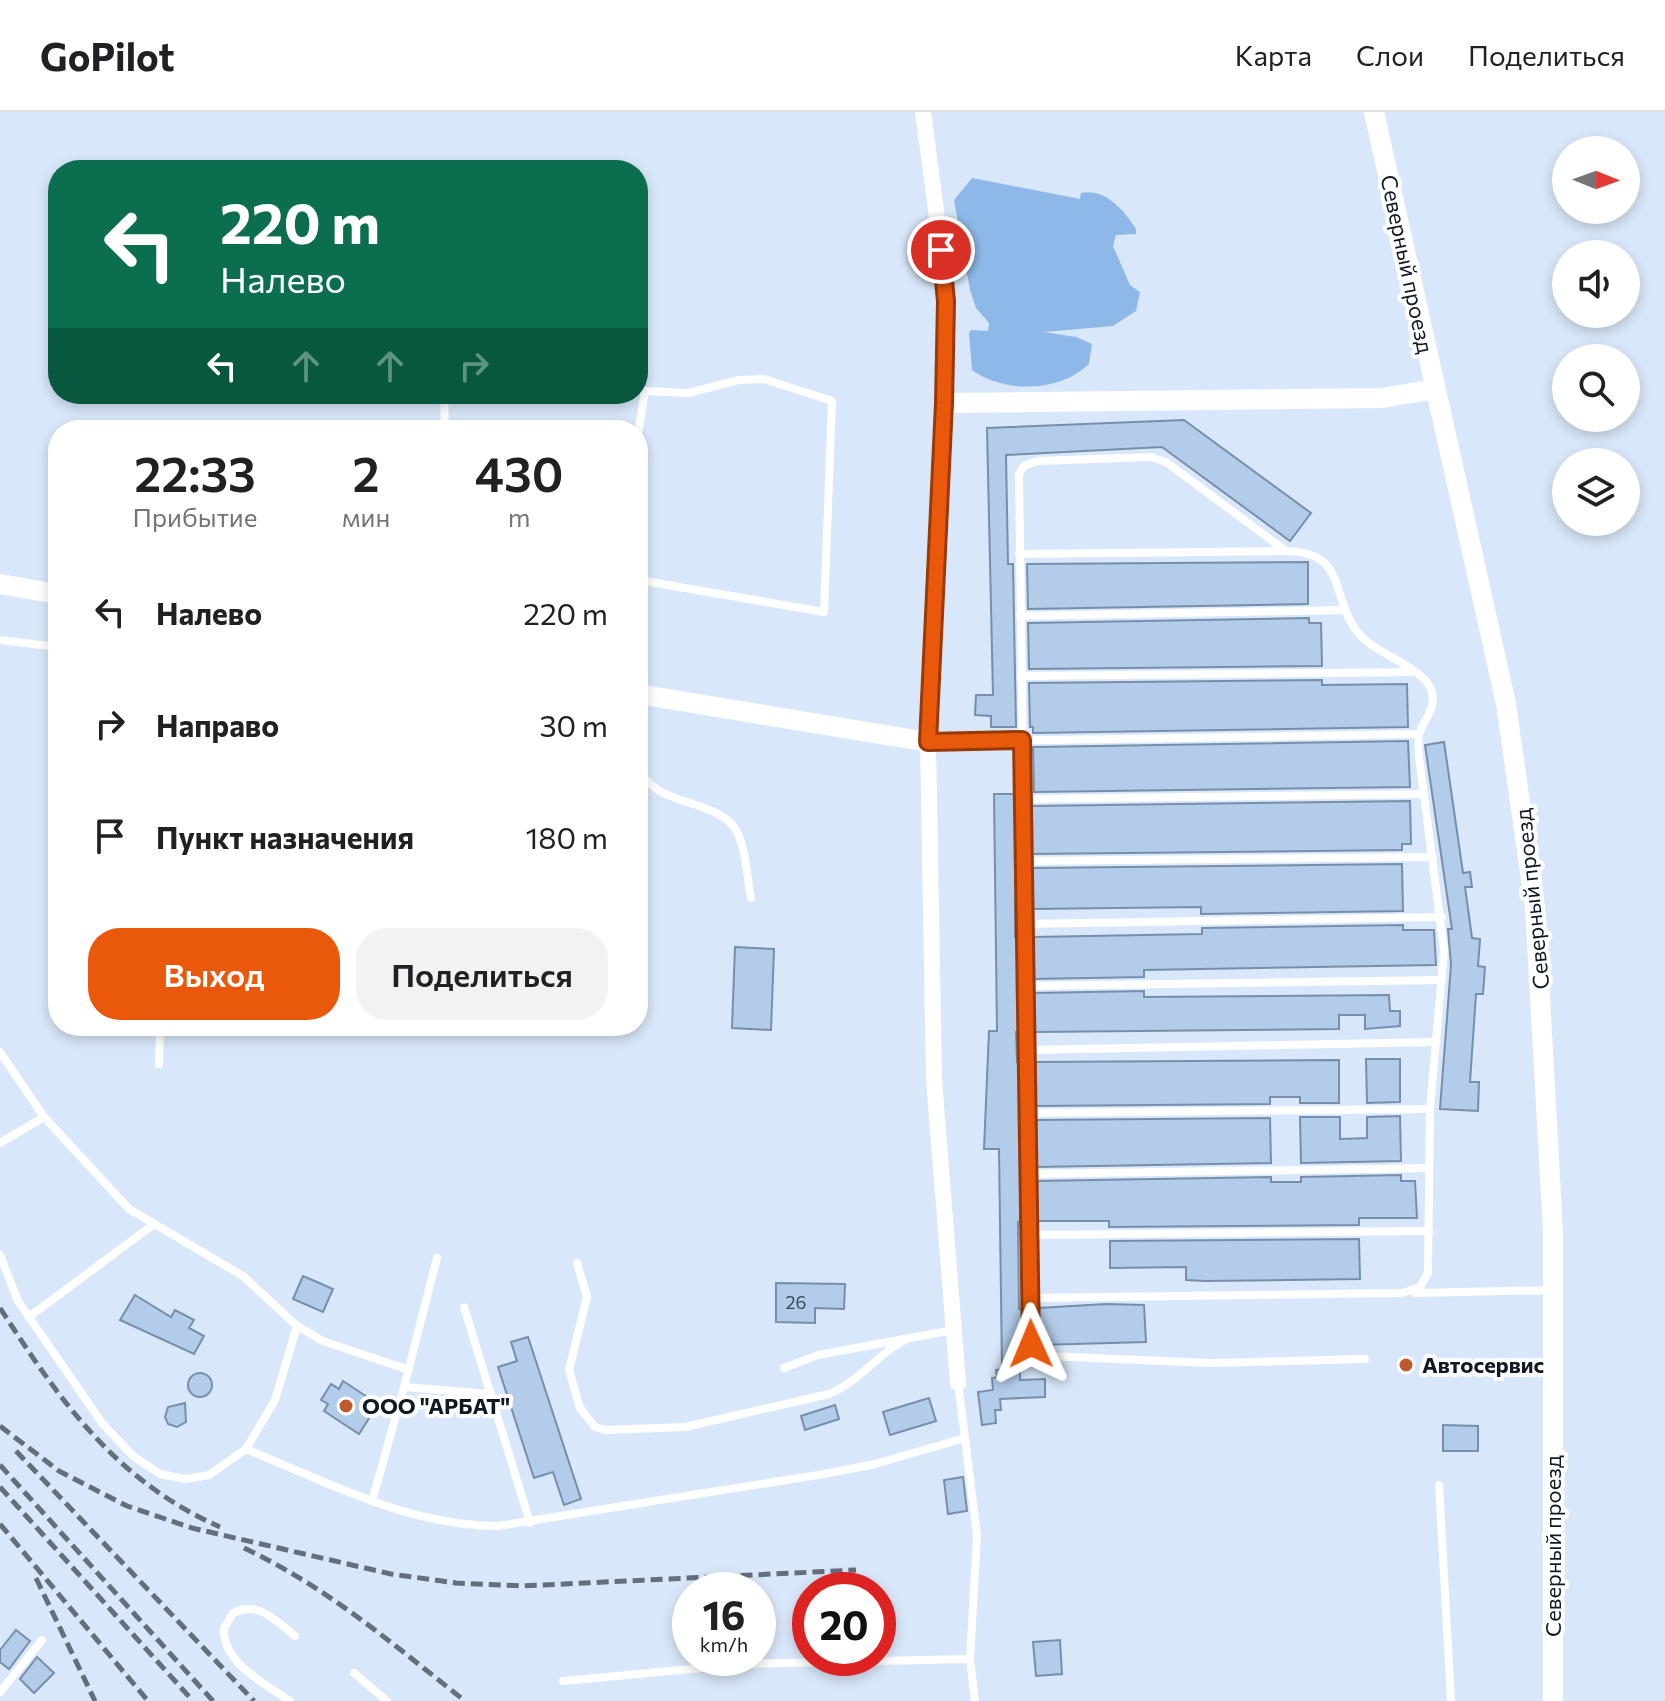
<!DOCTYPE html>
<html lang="ru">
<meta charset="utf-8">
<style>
:root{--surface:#fff;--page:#f2f2f2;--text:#202124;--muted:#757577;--line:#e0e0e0;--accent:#ea580c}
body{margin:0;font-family:Commissioner,sans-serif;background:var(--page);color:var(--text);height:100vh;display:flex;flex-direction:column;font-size:30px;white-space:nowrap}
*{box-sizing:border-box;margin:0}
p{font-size:26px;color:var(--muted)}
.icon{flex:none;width:44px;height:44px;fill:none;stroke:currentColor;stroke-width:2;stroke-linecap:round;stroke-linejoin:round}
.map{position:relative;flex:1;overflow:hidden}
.details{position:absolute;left:48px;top:308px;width:600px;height:616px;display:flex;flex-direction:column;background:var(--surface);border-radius:32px;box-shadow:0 4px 12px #0003}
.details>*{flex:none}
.top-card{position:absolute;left:48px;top:48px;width:600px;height:244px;border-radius:32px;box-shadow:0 4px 12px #0003;background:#0b6e4f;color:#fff;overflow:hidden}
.needle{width:52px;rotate:91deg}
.fabs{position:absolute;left:1552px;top:24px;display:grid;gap:16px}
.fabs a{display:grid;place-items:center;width:88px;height:88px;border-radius:50%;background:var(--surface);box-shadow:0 4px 12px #0003;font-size:40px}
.speed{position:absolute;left:672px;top:1460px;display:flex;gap:16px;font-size:40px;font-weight:700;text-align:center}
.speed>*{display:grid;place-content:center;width:104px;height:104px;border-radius:50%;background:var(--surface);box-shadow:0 4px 12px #0003;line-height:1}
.speed small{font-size:20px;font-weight:400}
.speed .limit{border:12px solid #d22;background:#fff;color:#111}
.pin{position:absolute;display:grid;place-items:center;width:68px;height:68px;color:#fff;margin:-34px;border:4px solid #fff;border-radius:50%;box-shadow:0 2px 8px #0007}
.me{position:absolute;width:88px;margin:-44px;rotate:359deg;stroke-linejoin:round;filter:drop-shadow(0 0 6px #0008)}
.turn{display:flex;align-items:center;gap:28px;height:168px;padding:0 40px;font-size:36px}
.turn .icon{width:104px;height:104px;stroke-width:2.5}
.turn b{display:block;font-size:56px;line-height:68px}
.lanes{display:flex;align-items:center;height:76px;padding:0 40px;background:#0003;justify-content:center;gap:40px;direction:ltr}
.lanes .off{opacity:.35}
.eta{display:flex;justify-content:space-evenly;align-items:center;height:136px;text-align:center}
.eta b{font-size:48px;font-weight:600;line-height:56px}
.cta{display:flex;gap:16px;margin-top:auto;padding:16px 40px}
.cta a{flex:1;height:92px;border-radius:32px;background:var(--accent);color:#fff;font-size:32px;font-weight:600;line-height:92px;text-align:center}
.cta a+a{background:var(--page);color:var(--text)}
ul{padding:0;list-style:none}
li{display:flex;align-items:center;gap:24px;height:112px;padding:0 40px}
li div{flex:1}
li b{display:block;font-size:30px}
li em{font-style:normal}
header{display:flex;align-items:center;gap:48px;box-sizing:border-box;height:112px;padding:0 40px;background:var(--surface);border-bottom:2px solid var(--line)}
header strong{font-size:38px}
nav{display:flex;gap:44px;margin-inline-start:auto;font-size:28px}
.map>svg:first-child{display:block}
.green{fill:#8eb8e7}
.building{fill:#b2cce9;stroke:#778faa;stroke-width:2}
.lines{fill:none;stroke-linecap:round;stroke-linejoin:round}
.service{stroke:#fff;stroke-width:8}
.minor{stroke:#fff;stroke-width:16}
.tertiary{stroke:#fff;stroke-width:20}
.rail{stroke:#646f7c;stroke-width:5;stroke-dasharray:12 6;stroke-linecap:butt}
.route-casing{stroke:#983908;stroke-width:20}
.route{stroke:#ea580c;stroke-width:14}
.poi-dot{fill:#c0592e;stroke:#fff;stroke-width:3}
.labels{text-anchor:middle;stroke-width:8;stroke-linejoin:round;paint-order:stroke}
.number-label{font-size:18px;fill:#384654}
.street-label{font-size:22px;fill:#101923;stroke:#fff}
.poi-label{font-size:22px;font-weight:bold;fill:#101923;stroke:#fff;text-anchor:start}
</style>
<header>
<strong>GoPilot</strong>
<nav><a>Карта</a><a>Слои</a><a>Поделиться</a></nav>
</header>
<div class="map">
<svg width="1665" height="1589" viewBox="0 0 1665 1589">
<rect width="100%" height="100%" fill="#d8e7f9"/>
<path class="green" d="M972,66L1080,87L1081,81C1105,76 1124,98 1136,117V122L1116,123L1113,134L1130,173L1140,180L1136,199L1113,214L1044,220L1076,225L1092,232L1089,252C1059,281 1004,281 972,258L969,221L971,218L988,219L989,211L976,196L970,178L954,88Z"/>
<g class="building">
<path d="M1184,308L1311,401L1290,429L1162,335L1006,343L1008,452H1013L1016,615H991V604L975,603L976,583H993L987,316Z"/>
<path d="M1308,450V492L1028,497L1027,452Z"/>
<path d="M1309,506V511H1321L1322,554L1029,557L1028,511Z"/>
<path d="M1322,568V573L1407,572L1408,615L1033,621V615H1030L1029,571Z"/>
<path d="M1408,629L1410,675L1034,680L1033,635Z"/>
<path d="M1444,630L1463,761L1470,760L1472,775H1465L1472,826L1480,827L1478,854L1485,855L1483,882H1476L1470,970H1479L1478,999L1440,997L1451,853L1448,817H1452L1425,633Z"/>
<path d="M994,682H1016L1015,825H1018L1020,920H1016L1017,950H1020L1022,1110H1018L1019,1197H1024V1234H1020V1268L1045,1267V1285L1000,1287L1001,1298H995L996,1311L982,1313L978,1280L993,1278L992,1266L997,1265L996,1258L1002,1257L999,1037H984L989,919H997Z"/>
<path d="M1410,689L1411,732H1402V738L1031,742V694Z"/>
<path d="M1402,752L1403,799L1201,802V795L1032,797L1031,756Z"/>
<path d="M1403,813V818H1434L1436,853L1144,858V865L1033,867L1032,825L1202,822V816Z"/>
<path d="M735,835L774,837L771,918L732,916Z"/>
<path d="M1144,879V885L1389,883L1390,899H1400V914L1365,917V903H1339V917L1034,920L1033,881Z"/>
<path d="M1366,947H1400V990L1367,991Z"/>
<path d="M1339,948V991H1300V985H1270V992L1035,994L1034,950Z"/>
<path d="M1400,1004L1401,1049L1301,1051L1300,1005H1340V1027L1367,1026V1005Z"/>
<path d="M1270,1006L1271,1051L1036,1055L1035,1008Z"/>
<path d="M1401,1063V1069H1415L1417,1106H1359V1113L1109,1115V1109H1036V1069L1271,1065V1070H1301V1065Z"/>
<path d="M1359,1127L1360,1167L1206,1169L1186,1168V1155L1110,1156V1129Z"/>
<path d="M303,1164L333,1177L323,1200L293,1187Z"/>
<path d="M776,1171L845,1172L844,1197L815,1196V1211L776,1210Z"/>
<path d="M135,1183L171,1205L175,1198L194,1208L189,1216L204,1224L194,1242L120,1208Z"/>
<path d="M1106,1192L1144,1193L1146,1230L1039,1233L1038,1196Z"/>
<path d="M528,1225L581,1387L564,1393L553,1360L534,1366L498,1255L517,1249L511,1230Z"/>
<circle cx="200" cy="1273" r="12"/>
<path d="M343,1269L378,1292L359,1322L324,1299L328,1292L321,1288L331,1272L339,1277Z"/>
<path d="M929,1286L936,1309L890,1323L883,1300Z"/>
<path d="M185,1291L186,1310L177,1315L168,1312L165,1305L168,1295Z"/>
<path d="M835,1293L839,1307L805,1318L801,1304Z"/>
<path d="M1443,1313L1478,1314V1339H1443Z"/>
<path d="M963,1365L967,1399L948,1402L944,1368Z"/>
<path d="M16,1518L30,1529L9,1557L0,1550V1538Z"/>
<path d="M1060,1528L1062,1562L1036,1564L1033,1530Z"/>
<path d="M37,1545L54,1561L34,1581L20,1567Z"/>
</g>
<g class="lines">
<g class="service">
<path d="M638,278L645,279L638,322"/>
<path d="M444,282L445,318"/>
<path d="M1019,442L1285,439"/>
<path d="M638,468L824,500L832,289L764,267L739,268L688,281L645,279"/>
<path d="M1020,504L1345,498"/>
<path d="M0,528L58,535"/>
<path d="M1021,564L1412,560"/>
<path d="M928,630L1419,622"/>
<path d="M638,654C652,696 716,685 736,718C746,736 747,766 751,786"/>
<path d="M1023,687L1424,682"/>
<path d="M1024,749L1433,745"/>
<path d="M1025,812L1442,805"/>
<path d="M1026,874L1442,868"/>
<path d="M1027,938L1435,930"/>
<path d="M0,940L44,1005L129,1097L243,1164L297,1214L275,1288L246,1337L209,1363L185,1367L160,1362L133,1344L102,1311L18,1189L0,1143"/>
<path d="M159,952L160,914"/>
<path d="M1028,1001L1430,997"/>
<path d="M0,1031L44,1005"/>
<path d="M1029,1062L1429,1056"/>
<path d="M1029,1123L1429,1119"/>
<path d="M577,1151L587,1185L569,1258L580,1296L595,1315L605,1318L685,1315L829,1282C859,1270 879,1240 909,1226"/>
<path d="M1415,1181L1553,1178"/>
<path d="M1030,1186L1402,1181L1420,1175L1428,1161L1430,997L1444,838L1419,645C1419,637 1417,627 1420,620C1425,606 1436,596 1432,580C1426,556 1377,543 1360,523C1328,486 1350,440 1286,439L1166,350L1151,345L1038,349L1024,354L1019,362L1031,1232L1034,1238L1047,1244L1209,1251L1365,1247"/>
<path d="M464,1195L530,1411"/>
<path d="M29,1205L154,1112"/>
<path d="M297,1214L323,1229L409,1258"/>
<path d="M784,1256L818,1243L953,1218"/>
<path d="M404,1275L437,1146"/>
<path d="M965,1326L977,1423L970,1547L975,1589"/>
<path d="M246,1337C327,1370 408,1414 498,1414L824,1362L875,1352L965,1326L958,1271"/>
<path d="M1439,1373L1451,1589"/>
<path d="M372,1389L404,1275L491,1282"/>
<path d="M354,1561L387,1589"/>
<path d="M563,1569L745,1552L970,1547"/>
<path d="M0,1580L42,1528"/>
<path d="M290,1589C264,1571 222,1551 224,1516L233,1501C258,1488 276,1509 295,1524"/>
</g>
<g class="minor">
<path d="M923,0L945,166L944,291"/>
<path d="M928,630L934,968L958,1271"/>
</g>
<g class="tertiary">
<path d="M1374,0L1506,592L1535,795L1553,1120V1589"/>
<path d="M0,472L58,482"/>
<path d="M638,582L928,630L944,291L1382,286L1435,277"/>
</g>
<g class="rail">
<path d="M0,1196C60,1289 116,1369 220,1415"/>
<path d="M0,1314L59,1359L127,1394L192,1416L391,1462L456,1471L522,1474L856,1458"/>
<path d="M16,1339L254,1589"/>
<path d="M0,1353L213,1589"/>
<path d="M0,1375L193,1589"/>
<path d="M0,1412L148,1589"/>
<path d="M244,1436C327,1475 394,1533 465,1589"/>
<path d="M36,1466L95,1589"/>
</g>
</g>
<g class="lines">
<defs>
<path id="route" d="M941,138L946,189L944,291L928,630L1022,628L1031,1232"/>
</defs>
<use href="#route" class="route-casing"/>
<use href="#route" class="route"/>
</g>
<g class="poi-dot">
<circle cx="1406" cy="1253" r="8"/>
<circle cx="346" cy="1294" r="8"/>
</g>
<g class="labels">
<g class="number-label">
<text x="796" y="1197">26</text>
</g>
<g class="street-label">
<text transform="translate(1407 152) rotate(78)" y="8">Северный проезд</text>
<text transform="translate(1532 787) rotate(-96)" y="8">Северный проезд</text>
<text transform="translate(1553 1434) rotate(-90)" y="8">Северный проезд</text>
</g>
<g class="poi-label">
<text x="1422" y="1261">Автосервис</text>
<text x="362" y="1302">ООО "АРБАТ"</text>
</g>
</g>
</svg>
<div class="fabs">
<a><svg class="needle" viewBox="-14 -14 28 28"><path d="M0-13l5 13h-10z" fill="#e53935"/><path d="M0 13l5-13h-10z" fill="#757577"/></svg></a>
<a><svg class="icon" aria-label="sound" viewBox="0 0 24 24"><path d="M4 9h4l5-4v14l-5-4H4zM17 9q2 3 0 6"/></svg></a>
<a><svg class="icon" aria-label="search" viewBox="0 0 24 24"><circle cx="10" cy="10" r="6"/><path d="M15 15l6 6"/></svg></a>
<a><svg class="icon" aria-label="layers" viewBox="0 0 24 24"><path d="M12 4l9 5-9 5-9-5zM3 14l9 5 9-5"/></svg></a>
</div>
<div class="speed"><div>16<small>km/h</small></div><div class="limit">20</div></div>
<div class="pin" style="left:941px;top:138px;background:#d93025"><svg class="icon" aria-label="arrive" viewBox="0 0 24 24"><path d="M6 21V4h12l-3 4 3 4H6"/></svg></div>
<svg class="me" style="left:1031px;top:1232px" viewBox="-20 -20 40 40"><path d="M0-17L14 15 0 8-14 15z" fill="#ea580c" stroke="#fff" stroke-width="4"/></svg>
<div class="top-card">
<div class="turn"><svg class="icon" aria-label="left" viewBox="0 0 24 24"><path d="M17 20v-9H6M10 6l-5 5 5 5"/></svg><div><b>220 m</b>Налево</div></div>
<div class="lanes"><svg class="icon" aria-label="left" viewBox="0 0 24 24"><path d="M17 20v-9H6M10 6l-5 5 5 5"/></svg><svg class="icon off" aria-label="ahead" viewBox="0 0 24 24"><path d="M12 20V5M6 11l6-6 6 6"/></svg><svg class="icon off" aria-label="ahead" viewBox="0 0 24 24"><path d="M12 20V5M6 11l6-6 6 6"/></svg><svg class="icon off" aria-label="right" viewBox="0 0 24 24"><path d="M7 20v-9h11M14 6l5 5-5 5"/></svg></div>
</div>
<section class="details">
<div class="eta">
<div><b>22:33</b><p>Прибытие</p></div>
<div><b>2</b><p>мин</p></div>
<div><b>430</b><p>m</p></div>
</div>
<ul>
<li><svg class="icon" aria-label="left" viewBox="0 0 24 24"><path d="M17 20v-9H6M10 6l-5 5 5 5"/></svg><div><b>Налево</b></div><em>220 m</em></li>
<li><svg class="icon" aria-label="right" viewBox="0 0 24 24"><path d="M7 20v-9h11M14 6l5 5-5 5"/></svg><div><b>Направо</b></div><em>30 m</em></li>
<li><svg class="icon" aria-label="arrive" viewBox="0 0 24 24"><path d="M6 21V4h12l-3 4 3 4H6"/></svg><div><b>Пункт назначения</b></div><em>180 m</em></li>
</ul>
<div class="cta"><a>Выход</a><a>Поделиться</a></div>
</section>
</div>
